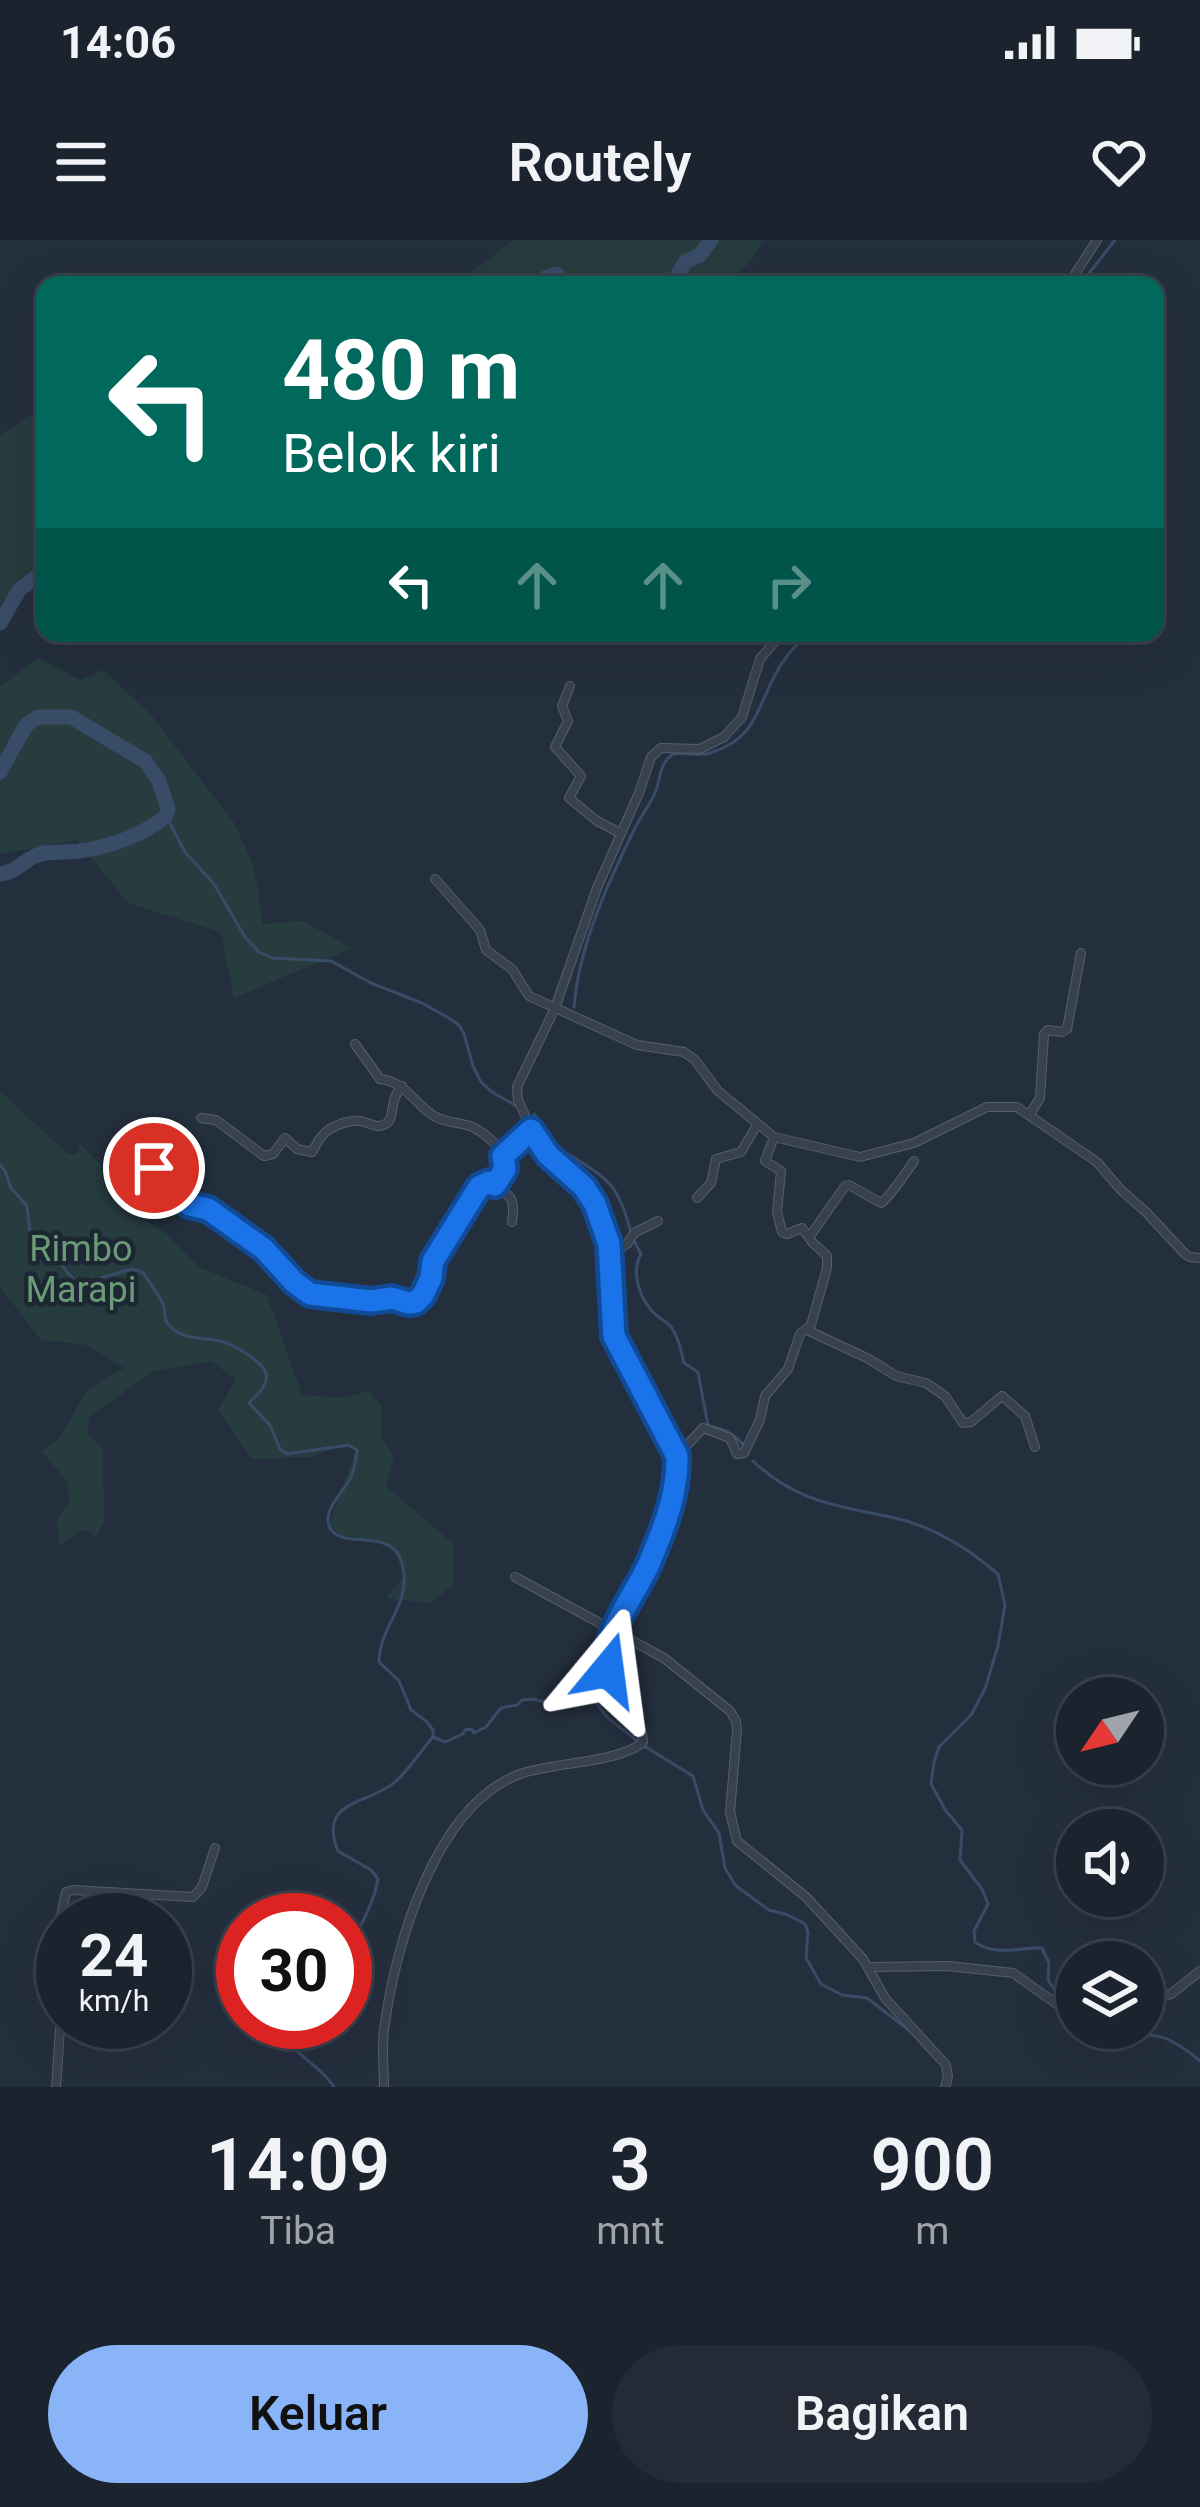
<!DOCTYPE html>
<html lang="id">
<style>
:root{--surface:#1b232e;--page:#242b36;--text:#f1f3f6;--muted:#a0a4aa;--line:#39404a;--accent:#8ab4f8}
body{margin:0;font-family:Roboto,sans-serif;background:var(--page);color:var(--text);height:100vh;display:flex;flex-direction:column;font-size:45px;white-space:nowrap}
*{box-sizing:border-box;margin:0}
p{font-size:39px;color:var(--muted)}
.icon{flex:none;width:66px;height:66px;fill:none;stroke:currentColor;stroke-width:2;stroke-linecap:round;stroke-linejoin:round}
.map{position:relative;height:1847px;overflow:hidden}
.details{display:flex;flex-direction:column;background:var(--surface);flex:1}
.details>*{flex:none}
.top-card{position:absolute;left:36px;top:36px;width:1128px;height:366px;border-radius:24px;box-shadow:0 12px 48px #0002,0 0 0 3px var(--line);background:#00695c;color:#fff;overflow:hidden}
.needle{width:78px;rotate:235deg}
.fabs{position:absolute;left:1056px;top:1437px;display:grid;gap:24px}
.fabs a{display:grid;place-items:center;width:108px;height:108px;border-radius:50%;background:var(--surface);box-shadow:0 12px 48px #0002,0 0 0 3px var(--line);font-size:60px}
.speed{position:absolute;left:36px;top:1653px;display:flex;gap:24px;font-size:60px;font-weight:700;text-align:center}
.speed>*{display:grid;place-content:center;width:156px;height:156px;border-radius:50%;background:var(--surface);box-shadow:0 12px 48px #0002,0 0 0 3px var(--line);line-height:1}
.speed small{font-size:30px;font-weight:400}
.speed .limit{border:18px solid #d22;background:#fff;color:#111}
.pin{position:absolute;display:grid;place-items:center;width:102px;height:102px;color:#fff;margin:-51px;border:6px solid #fff;border-radius:50%;box-shadow:0 3px 12px #0007}
.me{position:absolute;width:132px;margin:-66px;rotate:16deg;stroke-linejoin:round;filter:drop-shadow(0 0 9px #0008)}
.turn{display:flex;align-items:center;gap:42px;height:252px;padding:0 48px;font-size:54px}
.turn .icon{width:156px;height:156px;stroke-width:2.5}
.turn b{display:block;font-size:84px;line-height:102px}
.lanes{display:flex;align-items:center;height:114px;padding:0 48px;background:#0003;justify-content:center;gap:60px;direction:ltr}
.lanes .off{opacity:.35}
.eta{display:flex;justify-content:space-evenly;align-items:center;height:204px;text-align:center}
.eta b{font-size:72px;font-weight:600;line-height:84px}
.button{display:flex;gap:24px;margin-top:auto;padding:24px 48px}
.button a{flex:1;height:138px;border-radius:72px;background:var(--accent);color:#111;font-size:48px;font-weight:600;line-height:138px;text-align:center}
.button a+a{background:var(--page);color:var(--text)}
.status{display:flex;justify-content:space-between;align-items:center;height:84px;padding:0 60px;background:var(--surface);direction:ltr}
.status svg{height:33px;fill:currentColor}
header{display:flex;justify-content:space-between;align-items:center;height:156px;padding:0 48px;background:var(--surface);font-size:54px;font-weight:600}
.map>svg:first-child{display:block}
.green{fill:#263c3f}
.lines{fill:none;stroke-linecap:round;stroke-linejoin:round}
.stream{stroke:#394c67;stroke-width:3}
.river{stroke:#394c67;stroke-width:15}
.street-casing{stroke:#565f6c;stroke-width:10}
.street{stroke:#38414e;stroke-width:8}
.route-casing{stroke:#114b97;stroke-width:30}
.route{stroke:#1a73e8;stroke-width:21}
.labels{text-anchor:middle;stroke-width:9;stroke-linejoin:round;paint-order:stroke}
.park-label{font-size:36px;fill:#6b9a76;stroke:#1d2633}
</style>
<div class="status"><b>14:06</b><svg viewBox="0 0 49 12"><path d="M0 12V9h3v3zM5 12V6h3v6zM10 12V3h3v9zM15 12V0h3v12zM26 1h20v11H26zM47 4h2v5h-2z"/></svg></div>
<header><svg class="icon" aria-label="menu" viewBox="0 0 24 24"><path d="M4 6h16M4 12h16M4 18h16"/></svg>Routely<svg class="icon" aria-label="heart" viewBox="0 0 24 24"><path d="M12 20l-8-8c-3-5 5-10 8-4 3-6 11-1 8 4z"/></svg></header>
<div class="map">
<svg width="1200" height="1847" viewBox="0 0 1200 1847">
<rect width="100%" height="100%" fill="#242f3e"/>
<g class="green">
<path d="M514,0H762C754,25 741,25 730,45H454Z"/>
<path d="M45,166V331L20,339L0,366V195Z"/>
<path d="M38,418L81,440L103,430L151,475L235,584L254,627L263,684L303,681L352,708L234,758L221,692L128,663L77,600L0,614V447Z"/>
<path d="M0,851L67,913L77,915L80,904L103,927L111,959L165,992L199,1027L267,1055L302,1155L341,1158L369,1151L381,1166V1197L394,1216L386,1246L454,1304V1344L430,1363L386,1358L403,1338L397,1313L380,1302L339,1295L329,1284L356,1210L341,1205L311,1217L252,1219L218,1170L236,1140L211,1121L154,1131L89,1177L87,1193L103,1210L104,1282L96,1296L83,1289L60,1305L57,1278L69,1263L68,1243L42,1211L60,1197L88,1149L124,1128L87,1105L41,1100L0,1047Z"/>
</g>
<g class="lines">
<g class="stream">
<path d="M1080,45L1115,0"/>
<path d="M0,372L6,370"/>
<path d="M166,576L185,612L214,644L245,697L259,712L272,718L331,721L371,743L422,763L447,777L459,785L464,794L473,826L481,842L492,852L518,867"/>
<path d="M574,767C579,705 608,643 635,588C641,576 649,566 654,555C662,539 657,526 673,514C686,512 698,517 710,513C754,500 756,472 774,437C782,420 794,406 809,393"/>
<path d="M534,874C544,885 552,904 565,912C606,938 618,941 631,993"/>
<path d="M0,925L5,931L11,948L27,966L30,991L35,1002L58,1021L74,1040L84,1043L132,1029L142,1032C148,1039 159,1056 163,1064C167,1075 162,1081 173,1089C190,1102 211,1096 229,1104C241,1110 271,1125 266,1141C264,1150 254,1157 249,1163L270,1185L280,1209L287,1214L349,1205L357,1210C356,1218 355,1229 351,1237C345,1251 321,1270 330,1288C343,1311 392,1286 402,1323C413,1365 379,1385 379,1422L399,1441L411,1470L426,1481L433,1490V1497"/>
<path d="M633,999L641,1014C631,1032 639,1060 656,1075C661,1079 667,1082 671,1087C679,1098 681,1111 684,1123L698,1132L708,1186C723,1188 734,1193 743,1205"/>
<path d="M753,1221C798,1264 842,1266 899,1279C935,1288 970,1310 998,1334L1005,1365L998,1406L985,1449L971,1475L939,1507L934,1522L931,1544L946,1571L962,1590L960,1620L982,1649L988,1664L974,1691L975,1702C996,1717 1018,1707 1042,1708L1049,1723L1048,1740L1062,1761"/>
<path d="M433,1497L445,1502L463,1494L466,1489L473,1490L474,1493L486,1487L501,1468L517,1465L522,1460L533,1459L552,1464L584,1459L596,1463L607,1477L636,1500"/>
<path d="M644,1506L693,1536L703,1570L719,1593L725,1628L736,1646L769,1670L788,1675L805,1684L808,1692L806,1718L821,1744L842,1755L867,1758L910,1791"/>
<path d="M345,1711C359,1690 374,1664 378,1639L371,1630L338,1611C317,1559 369,1565 395,1542C409,1530 420,1512 432,1498"/>
<path d="M345,1717L347,1726L345,1728"/>
<path d="M1068,1774L1078,1792L1090,1801C1145,1802 1149,1778 1200,1821"/>
<path d="M281,1782C286,1814 318,1821 334,1847"/>
</g>
<g class="river">
<path d="M540,45L547,37L556,34L569,45"/>
<path d="M672,45L685,22L700,15L711,0"/>
<path d="M0,383L19,350L45,330"/>
<path d="M0,532L26,485L38,477H71L145,521L159,541L168,569L166,576C144,595 109,607 80,611C65,613 45,610 33,617C20,624 16,632 0,634"/>
</g>
<defs>
<g id="street">
<path d="M1068,45L1097,0"/>
<path d="M570,446L562,466L568,481L555,507L581,536L569,558L597,581L620,593"/>
<path d="M435,639L480,690L486,710L512,729L529,756L637,805L684,812L695,820L718,851L774,897L860,917L914,903L987,867H1017L1097,922L1121,950L1146,972L1185,1014L1190,1017L1200,1018"/>
<path d="M355,804L380,839C407,842 413,863 434,876C446,883 458,882 470,886C483,891 509,912 505,928C503,934 498,939 495,945C513,958 515,959 512,982"/>
<path d="M1030,874L1040,858L1044,794L1048,790L1062,792L1067,789L1081,713"/>
<path d="M201,878L216,880L264,916L273,914L285,898L297,909L312,912C316,906 318,900 323,895C330,886 349,880 360,881C369,882 379,891 388,882C395,875 389,860 402,846"/>
<path d="M503,915L531,890"/>
<path d="M154,928L189,965L208,969L264,1009L294,1042L310,1054L371,1061L391,1058L408,1063L416,1062L423,1055L431,1038L433,1021L479,947L489,942L495,945"/>
<path d="M697,958L711,943L716,919L741,912L757,885"/>
<path d="M810,996L845,946L849,945L881,963C891,956 906,932 914,921"/>
<path d="M612,1027L618,1022L620,1008L627,1004L634,993L658,981"/>
<path d="M807,1090L869,1119L896,1136L926,1143L945,1156L963,1183L971,1182L1002,1156L1025,1176L1035,1207"/>
<path d="M677,1216L703,1188L730,1198L737,1214L744,1213L760,1180L765,1156L788,1129L800,1094L811,1085L827,1028V1016L813,1003L802,988L787,994L782,992L777,972L781,931L765,921L774,897"/>
<path d="M515,1337L664,1418L730,1471L736,1481L737,1490L730,1572L737,1601L806,1657L863,1719L885,1758L946,1825L948,1837L945,1847"/>
<path d="M869,1727L948,1726L1013,1733L1058,1765L1077,1772"/>
<path d="M1143,1759L1171,1754L1200,1731"/>
<path d="M56,1847L62,1761L59,1686L66,1652L73,1650L193,1657L202,1647L215,1608"/>
<path d="M384,1847C384,1826 381,1804 385,1783C396,1703 436,1565 520,1534C553,1522 620,1523 643,1502C642,1471 605,1449 605,1418C605,1397 623,1376 632,1358C654,1316 679,1264 677,1216L614,1096L609,1005L595,964L584,947L548,915L538,903L518,860L517,847L555,768L597,648L639,553L651,517L661,508L700,509L724,497L742,477L760,419L782,393"/>
</g>
</defs>
<use href="#street" class="street-casing"/>
<use href="#street" class="street"/>
</g>
<g class="lines">
<defs>
<path id="route" d="M154,928L189,965L208,969L264,1009L294,1042L310,1054L371,1061L392,1058L408,1063L416,1062L423,1055L431,1038L433,1021L479,947L489,942L495,945L505,929L503,916L531,890L548,915L584,947L595,964L609,1004L614,1096L677,1216C678,1254 663,1291 648,1326C634,1356 600,1398 608,1430"/>
</defs>
<use href="#route" class="route-casing"/>
<use href="#route" class="route"/>
</g>
<g class="labels">
<g class="park-label">
<text x="81" y="1021">Rimbo<tspan x="81" dy="41">Marapi</tspan></text>
</g>
</g>
</svg>
<div class="fabs">
<a><svg class="needle" viewBox="-14 -14 28 28"><path d="M0-13l5 13h-10z" fill="#e53935"/><path d="M0 13l5-13h-10z" fill="#a0a4aa"/></svg></a>
<a><svg class="icon" aria-label="sound" viewBox="0 0 24 24"><path d="M4 9h4l5-4v14l-5-4H4zM17 9q2 3 0 6"/></svg></a>
<a><svg class="icon" aria-label="layers" viewBox="0 0 24 24"><path d="M12 4l9 5-9 5-9-5zM3 14l9 5 9-5"/></svg></a>
</div>
<div class="speed"><div>24<small>km/h</small></div><div class="limit">30</div></div>
<div class="pin" style="left:154px;top:928px;background:#d93025"><svg class="icon" aria-label="arrive" viewBox="0 0 24 24"><path d="M6 21V4h12l-3 4 3 4H6"/></svg></div>
<svg class="me" style="left:608px;top:1430px" viewBox="-20 -20 40 40"><path d="M0-17L14 15 0 8-14 15z" fill="#1a73e8" stroke="#fff" stroke-width="4"/></svg>
<div class="top-card">
<div class="turn"><svg class="icon" aria-label="left" viewBox="0 0 24 24"><path d="M17 20v-9H6M10 6l-5 5 5 5"/></svg><div><b>480 m</b>Belok kiri</div></div>
<div class="lanes"><svg class="icon" aria-label="left" viewBox="0 0 24 24"><path d="M17 20v-9H6M10 6l-5 5 5 5"/></svg><svg class="icon off" aria-label="ahead" viewBox="0 0 24 24"><path d="M12 20V5M6 11l6-6 6 6"/></svg><svg class="icon off" aria-label="ahead" viewBox="0 0 24 24"><path d="M12 20V5M6 11l6-6 6 6"/></svg><svg class="icon off" aria-label="right" viewBox="0 0 24 24"><path d="M7 20v-9h11M14 6l5 5-5 5"/></svg></div>
</div>
</div>
<section class="details">
<div class="eta">
<div><b>14:09</b><p>Tiba</p></div>
<div><b>3</b><p>mnt</p></div>
<div><b>900</b><p>m</p></div>
</div>
<div class="button"><a>Keluar</a><a>Bagikan</a></div>
</section>
